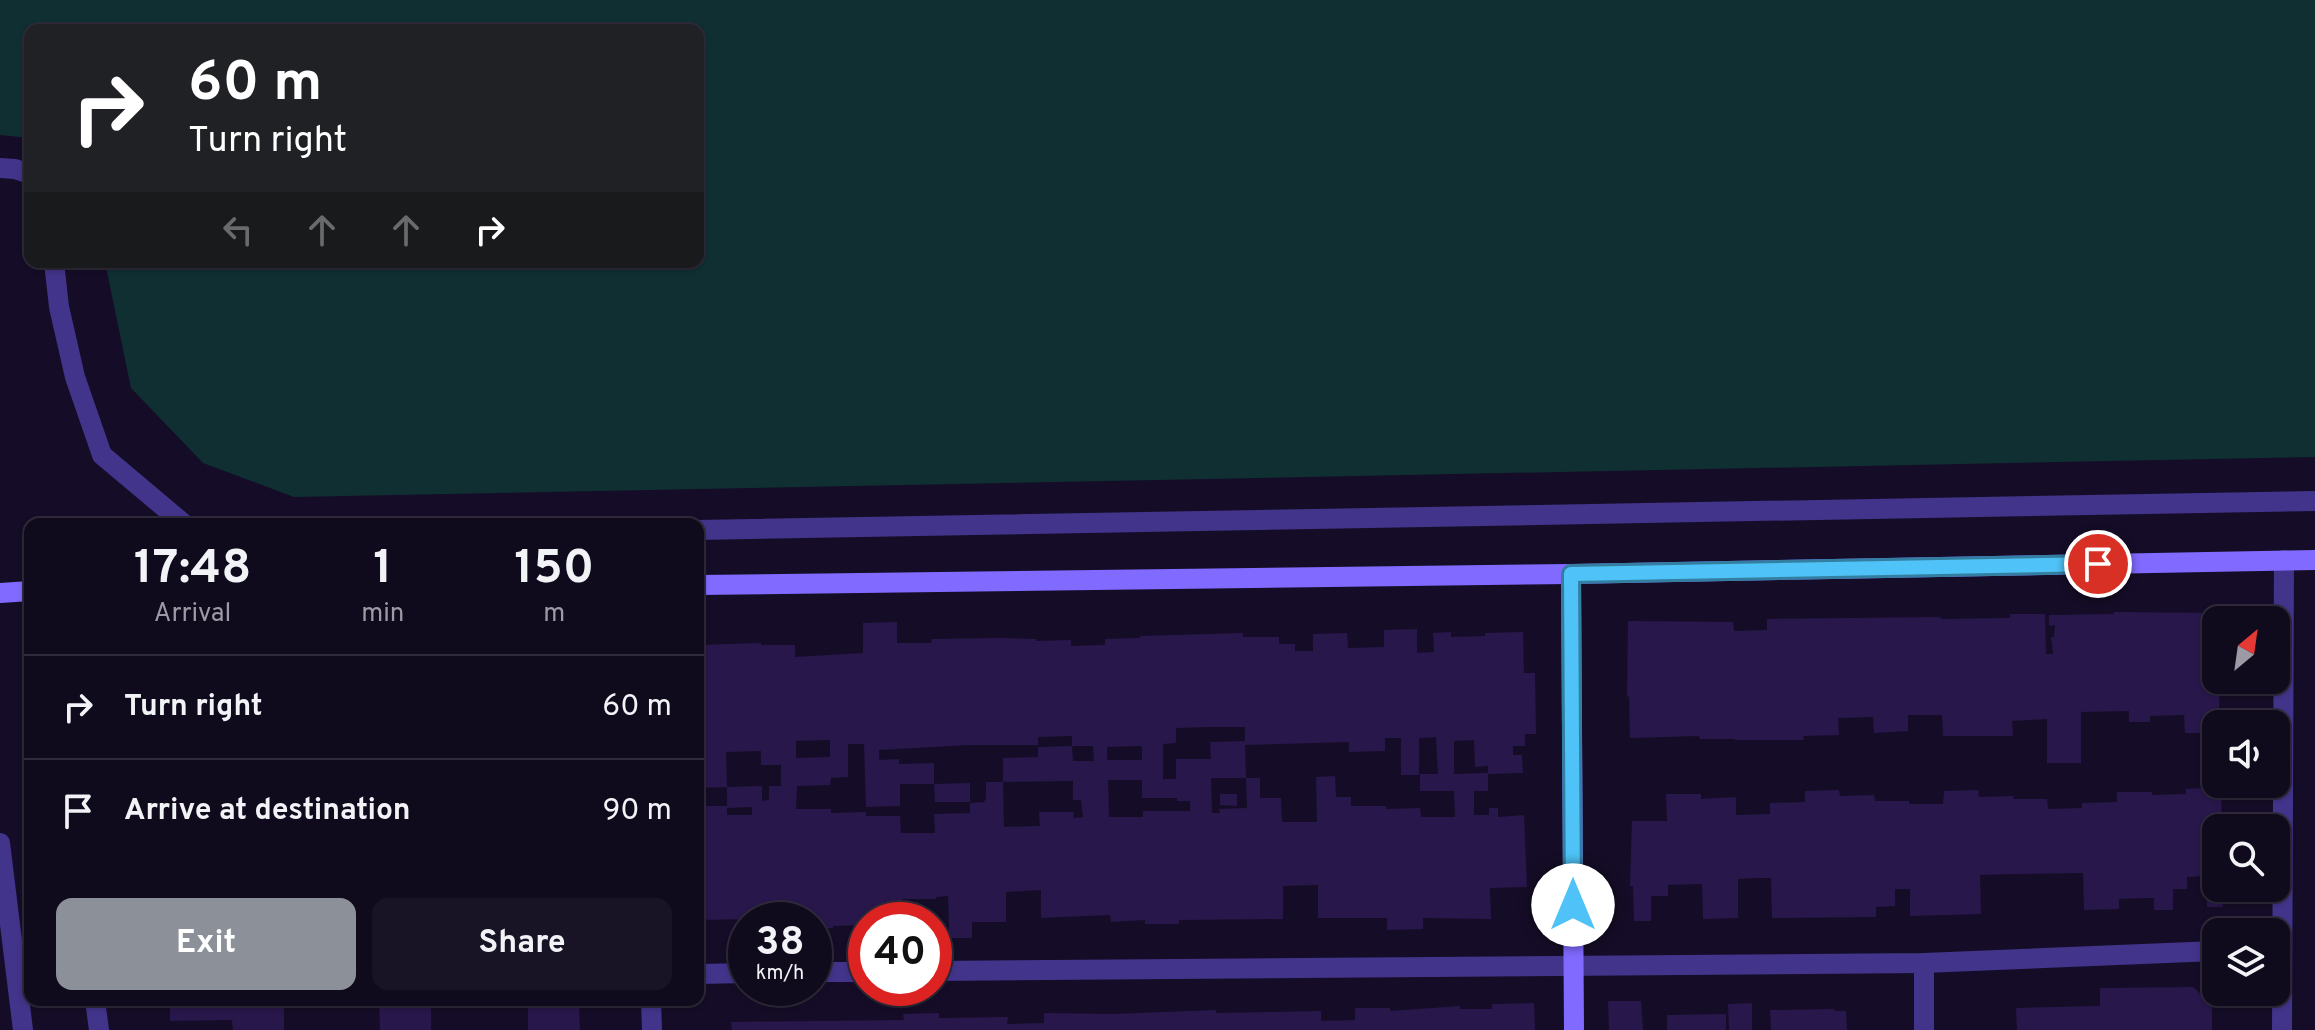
<!DOCTYPE html>
<style>
:root{--surface:#100a1d;--page:#191326;--text:#f1f3f6;--muted:#9c9aa4;--line:#302b3b;--accent:#8c9099}
body{margin:0;font-family:Overpass,sans-serif;background:var(--page);color:var(--text);height:100vh;display:flex;flex-direction:column;font-size:30px;white-space:nowrap}
*{box-sizing:border-box;margin:0}
p{font-size:26px;color:var(--muted)}
.icon{flex:none;width:44px;height:44px;fill:none;stroke:currentColor;stroke-width:2;stroke-linecap:round;stroke-linejoin:round}
.map{position:relative;flex:1;overflow:hidden}
.drawer{position:absolute;left:24px;top:518px;width:680px;height:488px;display:flex;flex-direction:column;background:var(--surface);border-radius:16px;box-shadow:0 2px 6px #0004,0 0 0 2px var(--line)}
.drawer>*{flex:none}
.hud{position:absolute;left:24px;top:24px;width:680px;height:244px;border-radius:16px;box-shadow:0 2px 6px #0004,0 0 0 2px var(--line);background:#202124;color:#fff;overflow:hidden}
.needle{width:52px;rotate:29deg}
.tools{position:absolute;left:2202px;top:606px;display:grid;gap:16px}
.tools a{display:grid;place-items:center;width:88px;height:88px;border-radius:16px;background:var(--surface);box-shadow:0 2px 6px #0004,0 0 0 2px var(--line);font-size:40px}
.speed{position:absolute;left:728px;top:902px;display:flex;gap:16px;font-size:40px;font-weight:700;text-align:center}
.speed>*{display:grid;place-content:center;width:104px;height:104px;border-radius:50%;background:var(--surface);box-shadow:0 2px 6px #0004,0 0 0 2px var(--line);line-height:1}
.speed small{font-size:20px;font-weight:400}
.speed .limit{border:12px solid #d22;background:#fff;color:#111}
.pin{position:absolute;display:grid;place-items:center;width:68px;height:68px;color:#fff;margin:-34px;border:4px solid #fff;border-radius:50%;box-shadow:0 2px 8px #0007}
.me{position:absolute;width:88px;margin:-44px;rotate:0deg;stroke-linejoin:round;filter:drop-shadow(0 0 6px #0008)}
.turn{display:flex;align-items:center;gap:28px;height:168px;padding:0 32px;font-size:36px}
.turn .icon{width:104px;height:104px;stroke-width:2.5}
.turn b{display:block;font-size:56px;line-height:68px}
.lanes{display:flex;align-items:center;height:76px;padding:0 32px;background:#0003;justify-content:center;gap:40px;direction:ltr}
.lanes .off{opacity:.35}
.eta{display:flex;justify-content:space-evenly;align-items:center;height:136px;text-align:center}
.eta b{font-size:48px;font-weight:700;line-height:56px}
.primary-button{display:flex;gap:16px;margin-top:auto;padding:16px 32px}
.primary-button a{flex:1;height:92px;border-radius:16px;background:var(--accent);color:#fff;font-size:32px;font-weight:700;line-height:92px;text-align:center}
.primary-button a+a{background:var(--page);color:var(--text)}
ul{padding:0;list-style:none}
li{display:flex;align-items:center;gap:24px;height:104px;padding:0 32px;border-top:2px solid var(--line)}
li div{flex:1}
li b{display:block;font-size:30px}
li em{font-style:normal}
.map>svg:first-child{display:block}
.green{fill:#0f2f32}
.building{fill:#28174a;fill-rule:evenodd}
.lines{fill:none;stroke-linecap:round;stroke-linejoin:round}
.street{stroke:#42348a;stroke-width:20}
.secondary{stroke:#806aff;stroke-width:20}
.route-casing{stroke:#337fa1;stroke-width:20}
.route{stroke:#4fc3f7;stroke-width:14}
</style>
<div class="map">
<svg width="2315" height="1030" viewBox="0 0 2315 1030">
<rect width="100%" height="100%" fill="#150d27"/>
<path class="green" d="M0,0H2315V457L294,497L203,463L131,388L105,262H698V30H30V138L0,135Z"/>
<g class="building">
<path d="M2114,612L2218,613V620H2216V680H2221V686L2220,685L2219,709L2216,710V733H2185L2184,715L2150,716V722H2129V711L2081,712V763H2047V719L2012,721L2013,736H1943L1942,715H1908V731L1874,733L1873,717L1838,718L1839,735L1803,736L1804,740H1735V739H1700L1699,736L1630,738L1629,696L1627,697L1628,621L1733,622L1734,631L1767,630V619L1941,617L1940,619L2010,618V614H2045L2046,654H2053L2051,637H2054L2055,625L2049,626V615L2114,614Z"/>
<path d="M897,622V643H931L932,639L1001,638L1036,639V641L1071,640V646L1105,645V639L1140,638V636L1243,633V637H1279V644H1295V651H1313V634L1347,633L1348,648L1384,647V630L1417,629V653L1434,652L1433,633L1451,632V637L1485,636V633L1523,632L1524,673H1535L1536,734H1525V746H1513V755H1522L1523,773L1488,774V791H1474V815H1489V808H1498V817L1524,815L1527,887L1490,888L1491,919L1423,918V929L1387,930V918H1318V885L1283,886V919L1179,920V924H1145V920L1111,922L1110,915L1041,918V890L1006,892V922H972V938H937V930H949L948,896L936,897V899H902V920H866V925L833,926V928L814,929V920H798L797,918L698,920V806H727V815H752V807L727,808V787L698,788V645L761,643V645H795V657L863,653V623ZM1210,727H1245V741L1210,742L1211,759H1176V779H1163V744L1176,743V728ZM1072,736V746H1093L1094,761H1073L1072,746L1038,747V757L1003,758V782L1073,781V800H1081L1083,817L1073,818L1074,812H1039L1040,826L1004,827L1003,782H986V799L984,802L970,803V813L934,814L935,833H901L900,816H866V812L831,813V809H796L797,786L830,785L831,778L848,777V744H864L866,807L900,806V784H934V763L899,764V759L879,760V750L969,745H1038V737ZM1436,737L1438,774H1420V791H1454L1455,817H1421L1420,808L1386,809V806H1351V797H1336L1335,776L1316,777L1317,822H1282L1281,798H1260V778H1246L1247,808L1219,809L1220,813H1212L1211,778H1246L1245,745L1349,742V752L1385,751V738H1401V775H1419V738ZM830,740V757L796,758V741ZM1474,740L1475,767L1488,766V773L1454,774V741ZM1142,746V760H1107V747ZM761,751V765H781V786H769V800L762,801V786L727,787L726,752ZM1108,780H1142V798H1177V801H1190V811H1143V817H1109Z"/>
<path d="M970,783V802H935L934,784Z"/>
<path d="M2221,787L2222,828H2216V888H2222L2223,907H2207L2206,876L2187,877V889H2173V910H2154V898H2147L2119,899V909L2084,910L2083,873L2014,874L1980,875L1981,914L1910,916V889H1895V906L1876,907V917L1772,918L1771,878H1757L1738,879V918L1703,919L1702,884L1668,885V896H1651V921H1634L1633,886H1630L1632,821H1667L1666,794H1701V799L1736,797V815L1770,814V803L1805,802V791L1839,790L1840,796L1874,795L1875,801H1909V804H1943L1944,791L1978,790L1979,797L2013,796V799H2047L2048,809L2082,808V803L2117,802V792H2152V795L2186,794V789Z"/>
<path d="M1220,794H1237V806L1220,805Z"/>
<path d="M2193,987L2212,1004V1030H2017L2016,1008L2100,1006V988Z"/>
<path d="M170,1000H284V1030H233L232,1020L170,1021Z"/>
<path d="M379,1000H431V1030H380Z"/>
<path d="M528,1000H579L580,1030H528Z"/>
<path d="M1608,1001H1641L1643,1030H1609Z"/>
<path d="M1534,1003L1535,1030H732L731,1022L904,1020L903,1014L939,1013V1018L1008,1017L1007,1024L1044,1023V1013L1113,1014L1216,1010V1013L1321,1011V1021L1355,1020V1008H1390V1011L1460,1006V1009H1492V1004Z"/>
<path d="M1752,1003V1030H1729L1728,1004Z"/>
<path d="M1834,1009L1835,1011H1846L1847,1030H1771L1770,1010Z"/>
<path d="M1726,1014V1030H1667V1015Z"/>
</g>
<g class="lines">
<g class="street">
<path d="M0,168L15,169L30,174"/>
<path d="M54,262L59,307L75,377L102,455L184,524"/>
<path d="M698,530L2315,501"/>
<path d="M0,843L23,1030"/>
<path d="M1924,963V1030"/>
<path d="M934,971L1924,963L2216,951"/>
<path d="M814,972H866"/>
<path d="M698,974L746,973"/>
<path d="M95,1000L99,1030"/>
<path d="M651,1000L652,1030"/>
<path d="M2282,1030L2284,560"/>
</g>
<g class="secondary">
<path d="M1571,574L1574,1030"/>
<path d="M698,585L1571,574L2315,560"/>
<path d="M0,593L30,591"/>
</g>
</g>
<g class="lines">
<defs>
<path id="route" d="M1573,905L1571,574L2098,564"/>
</defs>
<use href="#route" class="route-casing"/>
<use href="#route" class="route"/>
</g>
</svg>
<div class="tools">
<a><svg class="needle" viewBox="-14 -14 28 28"><path d="M0-13l5 13h-10z" fill="#e53935"/><path d="M0 13l5-13h-10z" fill="#9c9aa4"/></svg></a>
<a><svg class="icon" aria-label="sound" viewBox="0 0 24 24"><path d="M4 9h4l5-4v14l-5-4H4zM17 9q2 3 0 6"/></svg></a>
<a><svg class="icon" aria-label="search" viewBox="0 0 24 24"><circle cx="10" cy="10" r="6"/><path d="M15 15l6 6"/></svg></a>
<a><svg class="icon" aria-label="layers" viewBox="0 0 24 24"><path d="M12 4l9 5-9 5-9-5zM3 14l9 5 9-5"/></svg></a>
</div>
<div class="speed"><div>38<small>km/h</small></div><div class="limit">40</div></div>
<div class="pin" style="left:2098px;top:564px;background:#d93025"><svg class="icon" aria-label="arrive" viewBox="0 0 24 24"><path d="M6 21V4h12l-3 4 3 4H6"/></svg></div>
<svg class="me" style="left:1573px;top:905px" viewBox="-20 -20 40 40"><circle r="19" fill="#fff"/><path d="M0-13L10 11 0 6-10 11z" fill="#4fc3f7"/></svg>
<div class="hud">
<div class="turn"><svg class="icon" aria-label="right" viewBox="0 0 24 24"><path d="M7 20v-9h11M14 6l5 5-5 5"/></svg><div><b>60 m</b>Turn right</div></div>
<div class="lanes"><svg class="icon off" aria-label="left" viewBox="0 0 24 24"><path d="M17 20v-9H6M10 6l-5 5 5 5"/></svg><svg class="icon off" aria-label="ahead" viewBox="0 0 24 24"><path d="M12 20V5M6 11l6-6 6 6"/></svg><svg class="icon off" aria-label="ahead" viewBox="0 0 24 24"><path d="M12 20V5M6 11l6-6 6 6"/></svg><svg class="icon" aria-label="right" viewBox="0 0 24 24"><path d="M7 20v-9h11M14 6l5 5-5 5"/></svg></div>
</div>
<section class="drawer">
<div class="eta">
<div><b>17:48</b><p>Arrival</p></div>
<div><b>1</b><p>min</p></div>
<div><b>150</b><p>m</p></div>
</div>
<ul>
<li><svg class="icon" aria-label="right" viewBox="0 0 24 24"><path d="M7 20v-9h11M14 6l5 5-5 5"/></svg><div><b>Turn right</b></div><em>60 m</em></li>
<li><svg class="icon" aria-label="arrive" viewBox="0 0 24 24"><path d="M6 21V4h12l-3 4 3 4H6"/></svg><div><b>Arrive at destination</b></div><em>90 m</em></li>
</ul>
<div class="primary-button"><a>Exit</a><a>Share</a></div>
</section>
</div>
